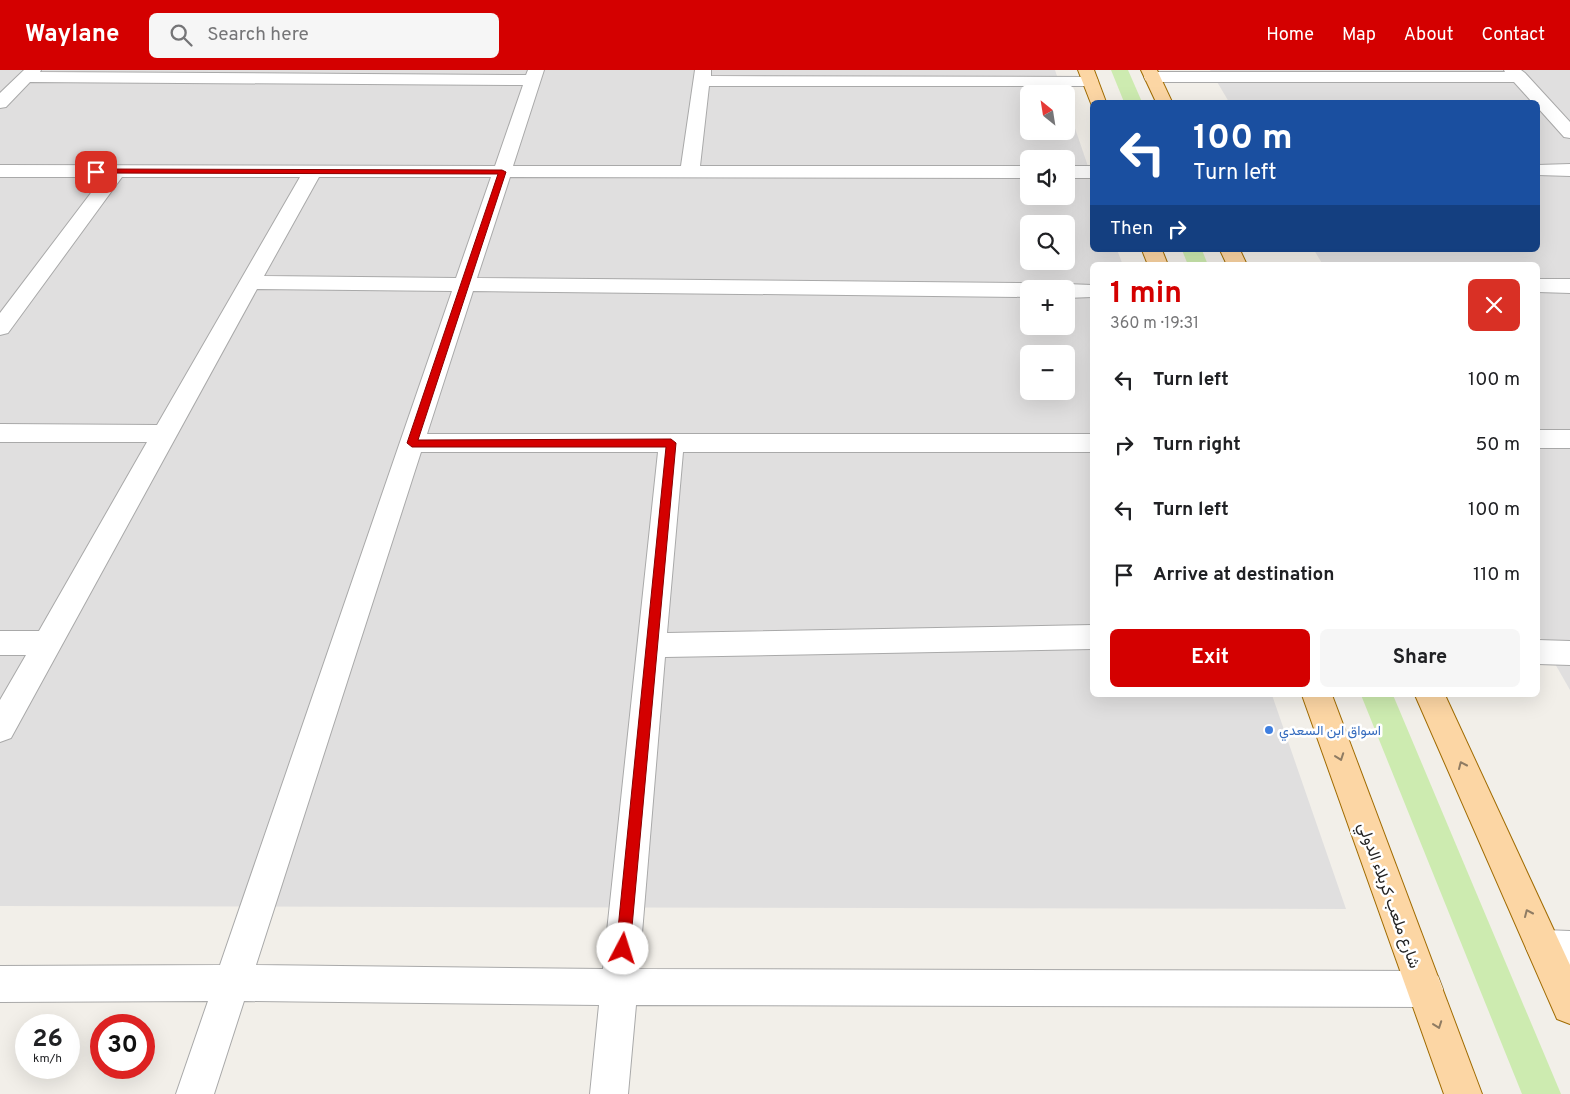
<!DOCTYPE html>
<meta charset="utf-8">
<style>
:root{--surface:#fff;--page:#f6f6f6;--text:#202124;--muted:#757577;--accent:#d40000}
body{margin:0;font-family:Overpass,Vazirmatn,sans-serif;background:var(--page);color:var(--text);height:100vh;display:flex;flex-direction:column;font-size:19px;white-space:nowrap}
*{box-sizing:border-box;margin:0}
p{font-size:16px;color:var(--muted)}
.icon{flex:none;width:28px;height:28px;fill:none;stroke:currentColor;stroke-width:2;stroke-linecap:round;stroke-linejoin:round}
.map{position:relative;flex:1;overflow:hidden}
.panel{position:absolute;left:1090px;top:192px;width:450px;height:435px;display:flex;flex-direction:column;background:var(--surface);border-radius:8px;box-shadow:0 5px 20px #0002}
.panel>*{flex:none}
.banner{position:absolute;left:1090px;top:30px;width:450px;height:152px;border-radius:8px;box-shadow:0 5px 20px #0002;background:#1a4fa0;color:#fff;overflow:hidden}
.needle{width:32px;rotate:330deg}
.fabs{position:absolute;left:1020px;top:15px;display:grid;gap:10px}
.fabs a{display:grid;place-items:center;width:55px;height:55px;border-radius:8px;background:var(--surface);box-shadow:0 5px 20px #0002;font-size:25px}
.speed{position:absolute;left:15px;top:944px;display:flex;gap:10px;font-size:25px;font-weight:700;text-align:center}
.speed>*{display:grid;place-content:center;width:65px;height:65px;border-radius:50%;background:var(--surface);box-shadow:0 5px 20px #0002;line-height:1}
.speed small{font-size:12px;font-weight:400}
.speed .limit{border:8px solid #d22;background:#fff;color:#111}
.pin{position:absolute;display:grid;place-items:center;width:42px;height:42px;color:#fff;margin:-21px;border-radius:10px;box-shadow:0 2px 8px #0006}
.me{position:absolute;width:55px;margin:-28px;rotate:5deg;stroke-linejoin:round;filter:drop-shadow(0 0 4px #0008)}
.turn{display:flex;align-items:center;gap:18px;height:105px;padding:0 20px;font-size:22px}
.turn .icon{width:65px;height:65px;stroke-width:2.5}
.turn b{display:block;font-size:35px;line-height:42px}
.then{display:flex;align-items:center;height:48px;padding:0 20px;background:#0003;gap:10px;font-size:19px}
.round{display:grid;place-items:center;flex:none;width:52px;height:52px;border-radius:8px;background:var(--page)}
.headline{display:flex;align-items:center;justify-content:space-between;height:85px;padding:0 20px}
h1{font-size:30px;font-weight:700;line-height:38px;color:var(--accent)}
.primary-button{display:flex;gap:10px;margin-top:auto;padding:10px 20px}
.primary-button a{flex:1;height:58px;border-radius:8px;background:var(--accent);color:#fff;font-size:20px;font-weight:700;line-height:58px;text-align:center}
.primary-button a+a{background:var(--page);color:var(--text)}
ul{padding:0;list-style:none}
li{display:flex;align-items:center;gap:15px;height:65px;padding:0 20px}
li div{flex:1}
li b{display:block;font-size:19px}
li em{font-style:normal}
header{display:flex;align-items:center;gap:30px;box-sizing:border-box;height:70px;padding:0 25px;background:var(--accent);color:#fff}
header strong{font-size:24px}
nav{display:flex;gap:28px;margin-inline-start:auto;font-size:18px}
.search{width:350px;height:45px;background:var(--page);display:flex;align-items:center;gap:12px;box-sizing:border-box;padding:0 18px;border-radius:8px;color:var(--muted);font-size:19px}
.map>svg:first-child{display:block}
.residential{fill:#e0dfdf;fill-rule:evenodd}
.grass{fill:#cdebb0}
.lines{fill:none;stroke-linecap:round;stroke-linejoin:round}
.minor-casing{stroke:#a9a9a9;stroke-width:2}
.major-casing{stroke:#a06b00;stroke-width:2}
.minor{fill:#fff;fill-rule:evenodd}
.major{fill:#fcd6a4;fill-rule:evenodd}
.oneway{stroke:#8f7c63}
.route{fill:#d40000;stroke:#8a0000}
.shop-dot{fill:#3f7fe0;stroke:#fff;stroke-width:2}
.labels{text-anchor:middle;stroke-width:5;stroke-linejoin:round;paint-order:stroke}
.shop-label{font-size:14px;fill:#366cbe;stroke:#fff;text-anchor:start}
.near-street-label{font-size:16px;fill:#222;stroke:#fff}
</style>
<header>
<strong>Waylane</strong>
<div class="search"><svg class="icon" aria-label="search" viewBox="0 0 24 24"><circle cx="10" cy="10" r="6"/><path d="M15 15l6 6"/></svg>Search here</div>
<nav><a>Home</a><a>Map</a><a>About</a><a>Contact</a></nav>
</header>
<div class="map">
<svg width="1570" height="1024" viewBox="0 0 1570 1024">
<rect width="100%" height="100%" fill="#f2efe9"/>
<g class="residential">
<path d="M0,0H1055L1063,24H1029V61H1066V32L1092,108V180H1117L1123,195H1092V625H1272L1346,839L0,836ZM1029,89H1066V126H1029ZM1029,154H1066V191H1029ZM1029,219H1066V256H1029ZM1029,284H1066V321H1029Z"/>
<path d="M1210,0H1570V620L1538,564V195H1323L1314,180H1538V32H1229Z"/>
</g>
<g class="grass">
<path d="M1111,0H1128L1142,32H1124Z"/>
<path d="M1182,180H1202L1208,195H1188Z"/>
<path d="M1361,625H1393L1561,1024H1522Z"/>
</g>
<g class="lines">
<defs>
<g id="minor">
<path d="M24,0H41L40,2L526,5L528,0H544L513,96H681L695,0H711V6L1096,7L1098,11L1096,15L1090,16H709L700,96H1029V108L510,107L477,208L1029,213L1037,215L1039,219H1029V227L473,221L427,364H1092V382H683L667,563L1092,555V579L665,587L639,899L1425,901L1438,906L1443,919L1438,932L1425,937L636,935L628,1024H590L599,935L244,931L214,1024H176L208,931L0,932V896L220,895L452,221L257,219L11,668L0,672V630L26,585H0V561H39L147,372H0V354L157,355L300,107H122L8,263L0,265V243L103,107H0V95L495,96L523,15L30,12L6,37L0,38V23ZM319,107H491L456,208L264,206ZM421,382H658L603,899L256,895Z"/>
<path d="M1504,0H1521L1525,3L1570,52V68L1564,67L1538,38V32H1532L1514,12H1152L1146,11L1144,7L1146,3L1152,2H1505Z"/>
<path d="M1570,94V106L1538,105V95Z"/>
<rect x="1066" y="96" width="26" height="12"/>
<path d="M1538,209H1570V223L1538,222Z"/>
<path d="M1066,214L1092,215V227L1066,228V219H1057Z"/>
<rect x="1538" y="360" width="32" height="18"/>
<path d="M1538,570L1570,571V595L1538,594Z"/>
<path d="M1544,860L1570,861V897L1544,896L1532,890L1526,878L1532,866Z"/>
</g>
<g id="major">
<path d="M1078,0H1094L1106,32H1092V36Z"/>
<path d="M1141,0H1157L1172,32H1156Z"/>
<path d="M1142,180H1162L1168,195H1148Z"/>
<path d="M1220,180H1240L1247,195H1227Z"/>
<path d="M1302,625H1332L1482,1024H1444Z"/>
<path d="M1415,625H1445L1570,895V954L1557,949Z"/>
</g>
</defs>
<use href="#minor" class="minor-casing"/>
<use href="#major" class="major-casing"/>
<use href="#minor" class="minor"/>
<use href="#major" class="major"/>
</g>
<defs><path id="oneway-chevron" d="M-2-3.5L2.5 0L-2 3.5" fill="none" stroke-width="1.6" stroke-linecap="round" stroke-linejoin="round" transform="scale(1.25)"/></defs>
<g class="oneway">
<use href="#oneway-chevron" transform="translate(1340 687) rotate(70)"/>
<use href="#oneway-chevron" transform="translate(1462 695) rotate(-114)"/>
<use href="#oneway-chevron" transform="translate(1528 843) rotate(-114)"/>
<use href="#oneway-chevron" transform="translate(1438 955) rotate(70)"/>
</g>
<path class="route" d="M96,99L502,100L506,102L418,370L671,369L676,373L630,879L628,885L623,887L618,885L616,879L666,377H412L407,373L498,104L94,103L92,102Z"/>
<circle class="shop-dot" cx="1269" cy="660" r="5"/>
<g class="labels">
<g class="shop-label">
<text x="1279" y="665">اسواق ابن السعدي</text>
</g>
<g class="near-street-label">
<text transform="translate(1390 825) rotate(70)" y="6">شارع ملعب كربلاء الدولي</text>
</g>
</g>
</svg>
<div class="fabs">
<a><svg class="needle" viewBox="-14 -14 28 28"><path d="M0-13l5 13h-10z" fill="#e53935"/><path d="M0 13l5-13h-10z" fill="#757577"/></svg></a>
<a><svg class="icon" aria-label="sound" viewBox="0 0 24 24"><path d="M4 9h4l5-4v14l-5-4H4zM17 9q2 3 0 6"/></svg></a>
<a><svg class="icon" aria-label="search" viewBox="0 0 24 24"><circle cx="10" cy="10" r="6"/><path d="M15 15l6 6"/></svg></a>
<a>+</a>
<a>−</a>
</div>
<div class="speed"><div>26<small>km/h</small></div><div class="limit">30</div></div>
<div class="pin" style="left:96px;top:102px;background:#d93025"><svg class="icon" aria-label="arrive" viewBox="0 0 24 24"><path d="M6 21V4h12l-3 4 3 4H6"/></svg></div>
<svg class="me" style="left:623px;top:879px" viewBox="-20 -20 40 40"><circle r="19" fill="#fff"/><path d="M0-13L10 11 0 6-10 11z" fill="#d40000"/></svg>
<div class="banner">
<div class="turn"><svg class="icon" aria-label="left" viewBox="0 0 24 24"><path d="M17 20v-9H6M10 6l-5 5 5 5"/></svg><div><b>100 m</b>Turn left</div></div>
<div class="then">Then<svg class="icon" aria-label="right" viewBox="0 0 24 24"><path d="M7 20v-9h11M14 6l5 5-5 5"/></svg></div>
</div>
<section class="panel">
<div class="headline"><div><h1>1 min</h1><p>360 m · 19:31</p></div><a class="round" style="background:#d93025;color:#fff"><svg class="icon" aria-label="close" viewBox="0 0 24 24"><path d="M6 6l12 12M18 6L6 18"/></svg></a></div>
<ul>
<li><svg class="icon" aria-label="left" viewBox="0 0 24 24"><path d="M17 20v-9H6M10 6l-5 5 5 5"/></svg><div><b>Turn left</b></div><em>100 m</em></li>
<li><svg class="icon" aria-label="right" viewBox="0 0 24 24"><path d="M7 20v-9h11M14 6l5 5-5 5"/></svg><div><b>Turn right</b></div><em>50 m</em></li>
<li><svg class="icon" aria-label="left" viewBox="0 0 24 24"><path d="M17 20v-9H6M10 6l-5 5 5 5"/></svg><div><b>Turn left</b></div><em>100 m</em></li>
<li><svg class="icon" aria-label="arrive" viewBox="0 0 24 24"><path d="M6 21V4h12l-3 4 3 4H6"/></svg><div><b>Arrive at destination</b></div><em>110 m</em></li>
</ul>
<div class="primary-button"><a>Exit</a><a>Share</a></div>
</section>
</div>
